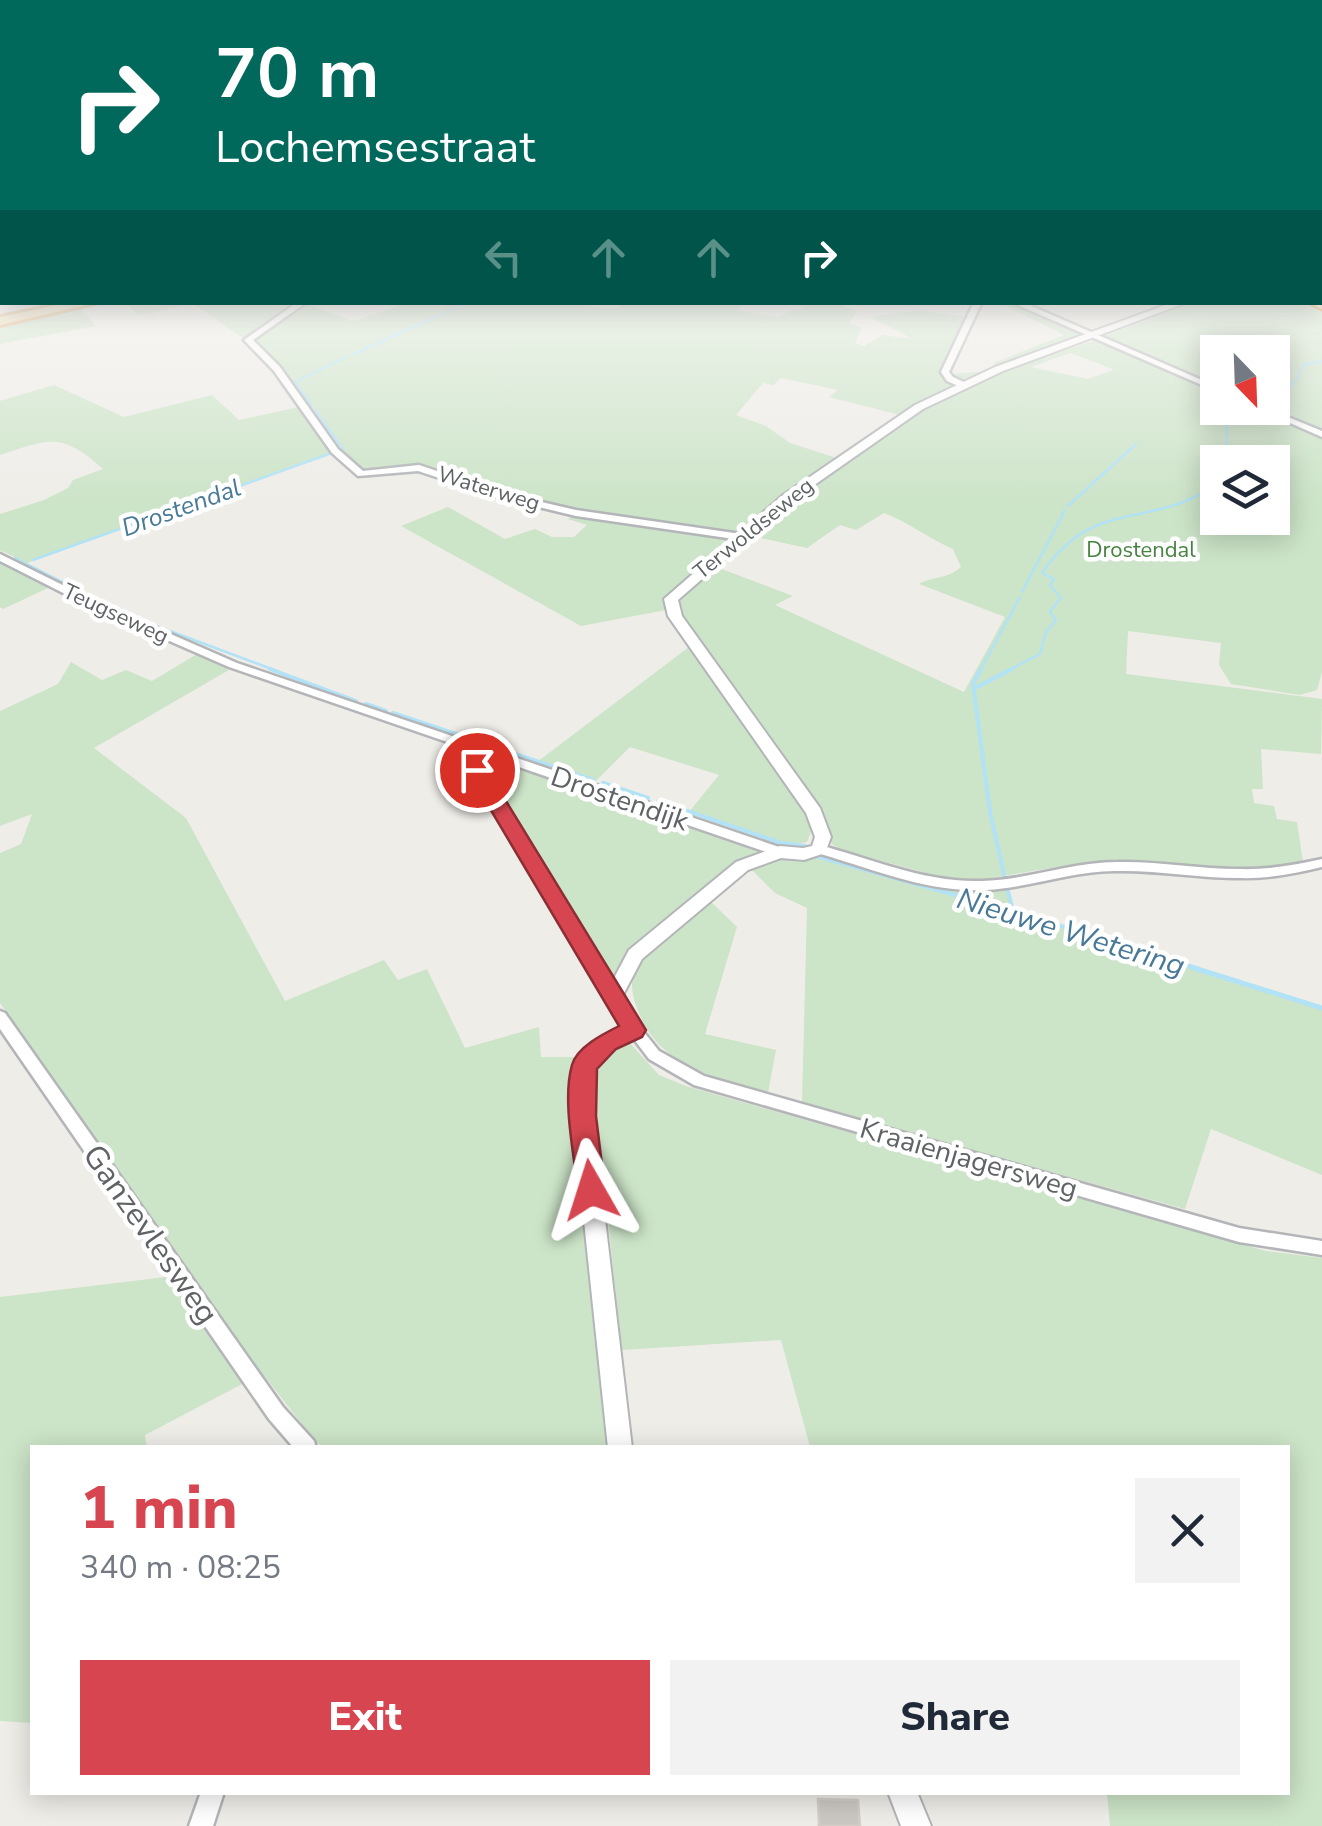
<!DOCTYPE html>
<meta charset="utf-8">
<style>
:root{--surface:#fff;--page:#f2f2f3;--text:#1f2937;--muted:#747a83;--accent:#d74650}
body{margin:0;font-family:"Nunito Sans",sans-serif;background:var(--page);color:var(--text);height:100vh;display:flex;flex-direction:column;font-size:38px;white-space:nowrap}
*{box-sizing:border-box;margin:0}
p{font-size:32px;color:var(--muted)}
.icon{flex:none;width:55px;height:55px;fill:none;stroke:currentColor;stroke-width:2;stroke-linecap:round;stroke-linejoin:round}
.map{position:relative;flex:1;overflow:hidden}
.drawer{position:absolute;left:30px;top:1445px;width:1260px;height:350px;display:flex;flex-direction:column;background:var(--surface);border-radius:0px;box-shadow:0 5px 25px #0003}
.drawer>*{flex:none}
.top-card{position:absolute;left:0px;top:0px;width:1322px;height:305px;box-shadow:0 5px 25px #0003;background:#00695c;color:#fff;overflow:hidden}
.needle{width:65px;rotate:157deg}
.controls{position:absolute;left:1200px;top:335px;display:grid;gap:20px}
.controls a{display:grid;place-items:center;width:90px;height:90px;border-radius:0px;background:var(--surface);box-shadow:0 5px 25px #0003;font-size:50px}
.pin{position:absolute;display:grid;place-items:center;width:85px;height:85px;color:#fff;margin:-42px;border:5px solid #fff;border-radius:50%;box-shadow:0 2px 10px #0007}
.me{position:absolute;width:110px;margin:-55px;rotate:354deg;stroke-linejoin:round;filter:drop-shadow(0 0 8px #0008)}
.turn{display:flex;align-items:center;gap:35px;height:210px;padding:0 50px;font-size:45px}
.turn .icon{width:130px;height:130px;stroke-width:2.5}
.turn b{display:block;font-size:70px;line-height:85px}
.lanes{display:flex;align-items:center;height:95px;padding:0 50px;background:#0003;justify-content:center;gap:50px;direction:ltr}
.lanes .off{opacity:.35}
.round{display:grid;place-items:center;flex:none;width:105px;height:105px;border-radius:0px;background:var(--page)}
.head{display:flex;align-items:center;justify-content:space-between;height:170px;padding:0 50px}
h1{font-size:60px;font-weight:800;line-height:75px;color:var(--accent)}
.action{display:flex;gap:20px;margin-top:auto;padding:20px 50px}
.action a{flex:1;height:115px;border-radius:0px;background:var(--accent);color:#fff;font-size:40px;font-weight:800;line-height:115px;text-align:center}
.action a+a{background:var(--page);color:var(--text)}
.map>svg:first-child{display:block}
.green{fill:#cce4c8;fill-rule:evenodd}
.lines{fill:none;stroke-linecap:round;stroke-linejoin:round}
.stream-far2{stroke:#b1e2f6;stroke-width:2.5}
.stream-far1{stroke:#b1e2f6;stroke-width:4}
.stream{stroke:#b1e2f6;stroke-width:5}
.building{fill:#cbc8c4;stroke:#d4cec7;stroke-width:2.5}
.minor-casing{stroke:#b3b5b8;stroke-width:5}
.tertiary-casing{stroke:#b3b5b8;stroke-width:4}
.primary-casing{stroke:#e3b16e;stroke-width:6}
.motorway-casing{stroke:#de8519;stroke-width:5}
.minor{fill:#fff;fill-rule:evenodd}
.tertiary{fill:#fff;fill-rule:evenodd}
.primary{fill:#f7e3b6;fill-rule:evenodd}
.motorway{fill:#f2d09d;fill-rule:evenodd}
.route{fill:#d74650;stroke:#8c2e34;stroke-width:2.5}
.labels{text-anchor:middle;stroke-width:9;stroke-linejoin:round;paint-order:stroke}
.far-street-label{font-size:22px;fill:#5f6366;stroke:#fff}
.far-park-label{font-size:22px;fill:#478440;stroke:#fff}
.far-water-label{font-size:25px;font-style:italic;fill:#487a97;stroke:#fff}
.street-label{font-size:28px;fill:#5f6366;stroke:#fff}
.water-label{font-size:30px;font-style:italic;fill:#487a97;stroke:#fff}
.near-street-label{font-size:32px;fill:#5f6366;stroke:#fff}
</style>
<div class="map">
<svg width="1322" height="1826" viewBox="0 0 1322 1826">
<rect width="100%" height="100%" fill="#efede8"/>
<g class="green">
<path d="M411,302H568L609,310L621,306L618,303L747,302L736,310L779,317L793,309L801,310L807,303H836L857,311L849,323L862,328L855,343L864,346L882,335L913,339L870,317L918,310L969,317L942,375L954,384L900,415L829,397L838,390L781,378L774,385L763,383L736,415L766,426L790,443L837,458L739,534L564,508L419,466L361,471L340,452L343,449L294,383L252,340L307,304L353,321Z"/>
<path d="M1304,302L1322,308V672L1317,690L1300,695L1231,684L1219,665L1221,643L1128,631L1126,674L1322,699L1321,754L1261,749L1263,789H1252L1254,803L1274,806L1277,819L1297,822L1303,862L1261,871L1094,861L972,881L945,878L845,851L833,845L680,617L676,597L711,565L793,596L775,605L964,692L1005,617L919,584C933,576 949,579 961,567L953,549C928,538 910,523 884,513L856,530L840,525L807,548L747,535L808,485L925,407L1006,369L1093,341L1173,372L1176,371L1104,340V336L1191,303ZM1218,352H1272V408H1218ZM1070,353L1113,369V370L1088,379L1031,367ZM1218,462H1272V518H1218Z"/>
<path d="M126,303H304L243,338L192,303L139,316Z"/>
<path d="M1000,303H1011L1081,335L969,379L956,378L953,374L987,371L996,362L1064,335Z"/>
<path d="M81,309L96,326L0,344V327Z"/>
<path d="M54,385L124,417L212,395L239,420L299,407L333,453L27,563L0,550V514L44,500L68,488L73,480L103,469C61,431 49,439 0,455V401Z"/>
<path d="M448,507L505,539L535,529L552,537H574L587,525L568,519L575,514L734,538L674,589L666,610L581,626L401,526Z"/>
<path d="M3,562L50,587L3,609L0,607V563Z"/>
<path d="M689,647L804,808L812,829L807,842L791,845L689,812L719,775L630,747L596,781L537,762Z"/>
<path d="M197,654L229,670L94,748L186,818L285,1001L384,960L398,980L427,969L465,1048L539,1027L541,1057H585L613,1447L325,1448L315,1441L259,1369L0,1003V853L21,844L32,814L0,826V711L58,684L71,662L102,680L126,670L152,681Z"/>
<path d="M470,749L758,849L760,853L618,977L611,978Z"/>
<path d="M822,857L938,887L1008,889L1012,910L1322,1007V1175L1211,1129L1185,1209L802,1103L807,908L775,893L750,868L773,859Z"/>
<path d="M710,901L737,927L705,1034L776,1050L768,1093C714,1077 658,1067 637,1008C633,997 629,981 635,970C644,952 692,917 710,901Z"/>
<path d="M628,1041L659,1075L686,1086L1266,1251L1322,1258V1826H1110L1107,1793L1288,1792V1448L810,1447L781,1340L622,1350L593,1081L605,1057Z"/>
<path d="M174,1276L189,1303L248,1381L145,1435L147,1447L32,1448V1723L0,1721V1297Z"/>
</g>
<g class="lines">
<g class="stream-far2">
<path d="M354,354L468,302"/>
<path d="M1272,400L1295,382L1303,365L1322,361"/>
<path d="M312,406L295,382L348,356"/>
<path d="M315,410L343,449L340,451"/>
<path d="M1226,462L1227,424L1248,409"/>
<path d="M1068,506L1136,444"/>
<path d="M15,558L100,601"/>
<path d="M33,560L329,454"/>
<path d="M1022,592L1065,510"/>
<path d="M106,603L114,607"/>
<path d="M119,610L144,621"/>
<path d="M151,624L277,671"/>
<path d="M980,671L1020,597"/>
<path d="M1007,671L1040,654L1046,632L1056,621L1050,611L1061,598L1050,585L1054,579L1042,573C1095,495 1153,531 1218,483"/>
</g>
<g class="stream-far1">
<path d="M270,669L356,701"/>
<path d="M981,669L973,684L990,812L1005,879"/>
<path d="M973,689L1012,669"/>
<path d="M366,704L386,711"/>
<path d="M393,713L593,780"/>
<path d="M603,783L648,798"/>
<path d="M658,801L781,843L805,846"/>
<path d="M819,857L1013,911L1199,969"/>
<path d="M1008,891L1013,911"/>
</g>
<path class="stream" d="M1191,967L1322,1008"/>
</g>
<path class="building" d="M818,1799L858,1800L860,1826H819Z"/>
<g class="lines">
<defs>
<g id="minor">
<rect x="0" y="297" width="2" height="5"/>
<path d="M298,302H307L253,340L280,367L338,449L363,471L419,465L503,493L576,510L741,534L746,537L741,540L576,516L497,497L418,471L358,476L332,453L274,371L244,340Z"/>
<path d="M974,302H982L949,372L953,377L966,383L967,385L963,388L947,381L941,372Z"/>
<path d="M1011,302H1022L1218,387V392Z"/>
<path d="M1256,408H1266L1322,431V437Z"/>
<path d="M0,554L93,600L237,663L785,849L787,852L780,856L775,855L472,751L621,995L619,999H609L456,745L229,667L85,604L0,561Z"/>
<path d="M819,845C872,859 926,883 982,881C1028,880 1071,862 1117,862C1158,861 1198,869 1239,869C1267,870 1295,865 1322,859V867C1294,874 1267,879 1238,878C1197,878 1157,870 1115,871C1071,871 1030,888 986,890C927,893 870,868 814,852L812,849L814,846Z"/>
<path d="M0,1011L5,1013L283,1407L314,1441L316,1448H294L269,1419L0,1029Z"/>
<path d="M634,1024L639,1026L659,1051L704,1076L1239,1228L1322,1241V1255L1239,1242L694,1085L649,1059L627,1030L629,1026Z"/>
<path d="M201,1792H224L213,1826H189Z"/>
</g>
<g id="tertiary">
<path d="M1174,302H1188L1003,371L923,409L790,502L678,600L682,616L820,808L831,837L825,853L804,860L781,858L748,870L642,959L623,995L644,1030L641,1035L614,1048L594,1068L593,1117L632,1448H608L573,1117L574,1066L600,1038L623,1027L605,995L629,950L736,862L780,846L803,848L812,846L815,837L806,813L668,616L664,599L782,496L915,405L995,367Z"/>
<path d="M888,1792H917L931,1826H901Z"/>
</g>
<path id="primary" d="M72,302H99L0,325V317Z"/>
<path id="motorway" d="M1320,299L1322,309L1308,302H1320Z"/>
</defs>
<use href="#minor" class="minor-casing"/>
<use href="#tertiary" class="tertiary-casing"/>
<use href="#primary" class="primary-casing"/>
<use href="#motorway" class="motorway-casing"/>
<use href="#minor" class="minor"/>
<use href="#tertiary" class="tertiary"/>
<use href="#primary" class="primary"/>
<use href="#motorway" class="motorway"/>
</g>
<linearGradient id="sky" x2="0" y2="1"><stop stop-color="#92c6ee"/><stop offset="0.49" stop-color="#f8f7f5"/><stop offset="1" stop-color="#f8f7f5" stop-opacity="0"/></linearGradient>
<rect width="1322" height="506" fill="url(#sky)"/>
<path class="route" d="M477,764L487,770L646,1030L642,1037L616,1049L597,1069L596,1116L605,1190L601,1198L591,1202L582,1198L578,1190C574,1155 562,1099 572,1065C577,1047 603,1034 619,1026L467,770Z"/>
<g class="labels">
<g class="far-street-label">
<text transform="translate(489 488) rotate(17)" y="8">Waterweg</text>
<text transform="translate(753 528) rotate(-39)" y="8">Terwoldseweg</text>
<text transform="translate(116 613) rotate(25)" y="8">Teugseweg</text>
</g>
<g class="far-park-label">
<text x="1141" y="557">Drostendal</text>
</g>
<g class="far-water-label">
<text transform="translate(181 507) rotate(-20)" y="9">Drostendal</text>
</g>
<g class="street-label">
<text transform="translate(620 798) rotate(19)" y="10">Drostendijk</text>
<text transform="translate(969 1158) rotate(16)" y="10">Kraaienjagersweg</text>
</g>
<g class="water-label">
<text transform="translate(1071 932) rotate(17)" y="10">Nieuwe Wetering</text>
</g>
<g class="near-street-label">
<text transform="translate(151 1234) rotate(55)" y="11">Ganzevlesweg</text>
</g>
</g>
</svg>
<div class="controls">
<a><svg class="needle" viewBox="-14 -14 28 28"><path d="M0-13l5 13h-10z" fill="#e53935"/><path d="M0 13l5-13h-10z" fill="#747a83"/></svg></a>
<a><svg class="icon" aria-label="layers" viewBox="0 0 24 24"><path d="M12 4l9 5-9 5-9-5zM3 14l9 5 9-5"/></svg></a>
</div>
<div class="pin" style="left:477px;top:770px;background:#d93025"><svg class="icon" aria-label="arrive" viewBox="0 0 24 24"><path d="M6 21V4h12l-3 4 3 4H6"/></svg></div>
<svg class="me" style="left:591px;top:1190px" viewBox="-20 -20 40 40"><path d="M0-17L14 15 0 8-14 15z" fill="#d74650" stroke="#fff" stroke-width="4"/></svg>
<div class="top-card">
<div class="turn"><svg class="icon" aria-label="right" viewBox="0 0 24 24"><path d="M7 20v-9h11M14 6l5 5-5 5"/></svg><div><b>70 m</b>Lochemsestraat</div></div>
<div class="lanes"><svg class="icon off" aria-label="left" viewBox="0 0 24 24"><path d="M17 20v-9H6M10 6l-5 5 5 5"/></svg><svg class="icon off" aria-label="ahead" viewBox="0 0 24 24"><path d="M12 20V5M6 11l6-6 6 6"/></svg><svg class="icon off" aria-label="ahead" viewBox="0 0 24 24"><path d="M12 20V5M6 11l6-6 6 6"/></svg><svg class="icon" aria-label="right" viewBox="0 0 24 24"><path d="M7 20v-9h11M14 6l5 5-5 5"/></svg></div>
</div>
<section class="drawer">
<div class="head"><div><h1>1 min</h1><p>340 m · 08:25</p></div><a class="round"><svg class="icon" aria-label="close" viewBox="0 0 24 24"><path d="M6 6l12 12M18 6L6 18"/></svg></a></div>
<div class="action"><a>Exit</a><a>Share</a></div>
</section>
</div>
